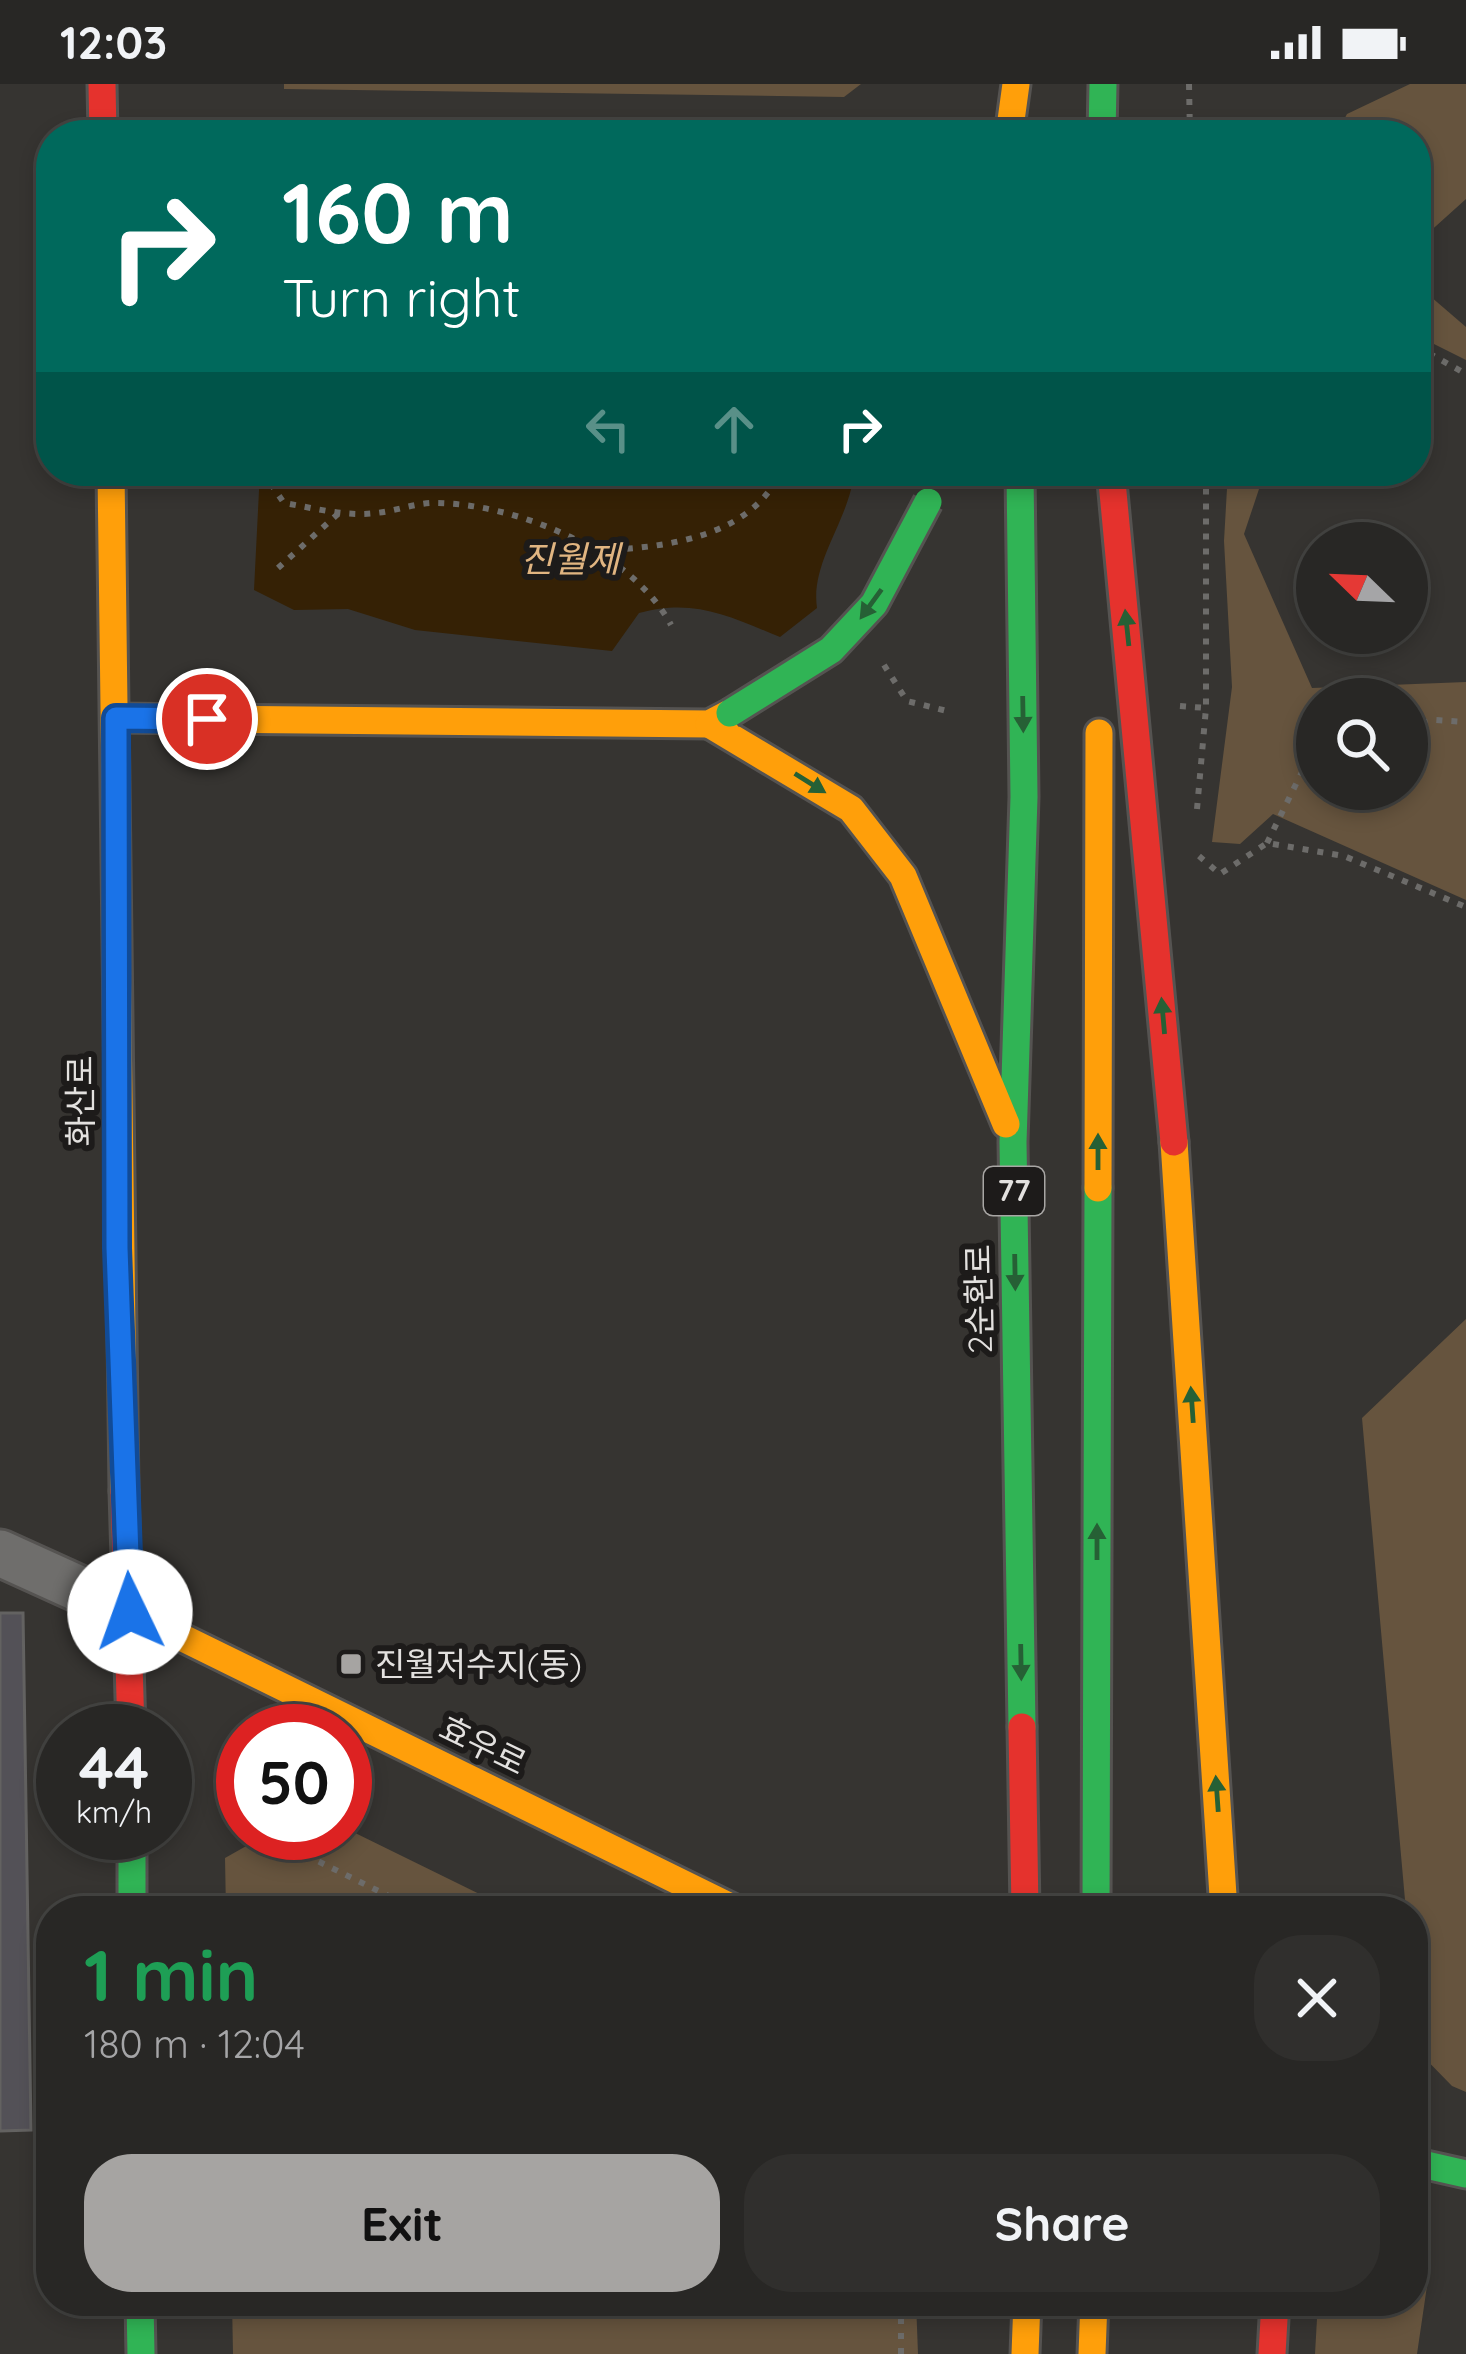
<!DOCTYPE html>
<meta charset="utf-8">
<style>
:root{--surface:#282725;--page:#302f2d;--text:#f1f3f6;--muted:#a5a5a7;--line:#444442;--accent:#a6a4a2}
body{margin:0;font-family:Quicksand,"Noto Sans KR",sans-serif;background:var(--page);color:var(--text);height:100vh;display:flex;flex-direction:column;font-size:45px;white-space:nowrap}
*{box-sizing:border-box;margin:0}
p{font-size:39px;color:var(--muted)}
.icon{flex:none;width:66px;height:66px;fill:none;stroke:currentColor;stroke-width:2;stroke-linecap:round;stroke-linejoin:round}
.map{position:relative;flex:1;overflow:hidden}
.details{position:absolute;left:36px;top:1812px;width:1392px;height:420px;display:flex;flex-direction:column;background:var(--surface);border-radius:48px;box-shadow:0 6px 18px #0003,0 0 0 3px var(--line)}
.details>*{flex:none}
.hud{position:absolute;left:36px;top:36px;width:1395px;height:366px;border-radius:48px;box-shadow:0 6px 18px #0003,0 0 0 3px var(--line);background:#00695c;color:#fff;overflow:hidden}
.needle{width:78px;rotate:293deg}
.buttons{position:absolute;left:1296px;top:438px;display:grid;gap:24px}
.buttons a{display:grid;place-items:center;width:132px;height:132px;border-radius:50%;background:var(--surface);box-shadow:0 6px 18px #0003,0 0 0 3px var(--line);font-size:60px}
.speed{position:absolute;left:36px;top:1620px;display:flex;gap:24px;font-size:60px;font-weight:700;text-align:center}
.speed>*{display:grid;place-content:center;width:156px;height:156px;border-radius:50%;background:var(--surface);box-shadow:0 6px 18px #0003,0 0 0 3px var(--line);line-height:1}
.speed small{font-size:30px;font-weight:400}
.speed .limit{border:18px solid #d22;background:#fff;color:#111}
.pin{position:absolute;display:grid;place-items:center;width:102px;height:102px;color:#fff;margin:-51px;border:6px solid #fff;border-radius:50%;box-shadow:0 3px 12px #0007}
.me{position:absolute;width:132px;margin:-66px;rotate:357deg;stroke-linejoin:round;filter:drop-shadow(0 0 9px #0008)}
.turn{display:flex;align-items:center;gap:42px;height:252px;padding:0 48px;font-size:54px}
.turn .icon{width:156px;height:156px;stroke-width:2.5}
.turn b{display:block;font-size:84px;line-height:102px}
.lanes{display:flex;align-items:center;height:114px;padding:0 48px;background:#0003;justify-content:center;gap:60px;direction:ltr}
.lanes .off{opacity:.35}
.round{display:grid;place-items:center;flex:none;width:126px;height:126px;border-radius:48px;background:var(--page)}
.overview{display:flex;align-items:center;justify-content:space-between;height:204px;padding:0 48px}
h1{font-size:72px;font-weight:700;line-height:90px;color:#1e9e55}
.primary-button{display:flex;gap:24px;margin-top:auto;padding:24px 48px}
.primary-button a{flex:1;height:138px;border-radius:48px;background:var(--accent);color:#111;font-size:48px;font-weight:700;line-height:138px;text-align:center}
.primary-button a+a{background:var(--page);color:var(--text)}
.status{display:flex;justify-content:space-between;align-items:center;height:84px;padding:0 60px;background:var(--surface);direction:ltr}
.status svg{height:33px;fill:currentColor}
.map>svg:first-child{display:block}
.green{fill:#66543e;fill-rule:evenodd}
.water{fill:#352105}
.building{fill:#535157;stroke:#636261;stroke-width:3}
.lines{fill:none;stroke-linecap:round;stroke-linejoin:round}
.street-casing{stroke:#555351;stroke-width:51}
.fast-casing{stroke:#555351;stroke-width:33}
.slow-casing{stroke:#555351;stroke-width:33}
.jam-casing{stroke:#555351;stroke-width:33}
.path{stroke:#6d6c6a;stroke-width:6;stroke-dasharray:6 9;stroke-linecap:butt}
.street{stroke:#6f6e6c;stroke-width:45}
.fast{stroke:#30b455;stroke-width:27}
.slow{stroke:#ff9f0a;stroke-width:27}
.jam{stroke:#e5322d;stroke-width:27}
.fast-bridge-casing{stroke:#555351;stroke-width:33;stroke-linecap:butt}
.fast-bridge{stroke:#30b455;stroke-width:27}
.oneway{fill:#266035}
.route-casing{stroke:#114b97;stroke-width:30}
.route{stroke:#1a73e8;stroke-width:21}
.poi-dot{fill:#a6a4a2;stroke:#1d1b1a;stroke-width:4.5}
.labels{text-anchor:middle;stroke-width:12;stroke-linejoin:round;paint-order:stroke}
.shield{fill:#1d1b1a;stroke:#a8a6a4;stroke-width:3}
.shield-label{font-size:30px;font-weight:bold;fill:#e3e1df}
.street-label{font-size:33px;fill:#e3e1df;stroke:#1d1b1a}
.poi-label{font-size:33px;fill:#e3e1df;stroke:#1d1b1a;text-anchor:start}
.water-label{font-size:36px;font-style:italic;fill:#e1b581;stroke:#1d1b1a}
</style>
<div class="status"><b>12:03</b><svg viewBox="0 0 49 12"><path d="M0 12V9h3v3zM5 12V6h3v6zM10 12V3h3v9zM15 12V0h3v12zM26 1h20v11H26zM47 4h2v5h-2z"/></svg></div>
<div class="map">
<svg width="1466" height="2270" viewBox="0 0 1466 2270">
<rect width="100%" height="100%" fill="#363431"/>
<g class="green">
<path d="M284,0H861L844,13L284,5Z"/>
<path d="M1410,0H1466V115L1416,160V51H1336L1347,30Z"/>
<path d="M1416,200L1466,243V276L1416,251Z"/>
<path d="M1228,387H1265L1244,450L1312,604L1466,598V816L1273,730L1240,760L1212,758L1232,603L1224,457ZM1317,615H1407V705H1317Z"/>
<path d="M1466,1235V2008L1452,2002L1413,1962V1827H1406L1362,1334Z"/>
<path d="M345,1744L514,1827H226L225,1774L269,1749H345Z"/>
<path d="M1413,2197L1427,2202L1417,2270H1315L1318,2217H1413Z"/>
<path d="M232,2217H916L918,2270H233Z"/>
</g>
<path class="water" d="M260,387H854C851,434 810,477 817,524L780,553C728,532 695,514 639,529L612,567L415,546L348,525L294,526L254,506Z"/>
<path class="building" d="M0,1529H23L31,2046L0,2047Z"/>
<g class="lines">
<defs>
<path id="street" d="M0,1469L130,1528"/>
<g id="fast">
<path d="M1102,51L1103,0"/>
<path d="M1020,387L1024,713L1013,1058L1022,1643"/>
<path d="M132,1749V1827"/>
<path d="M1096,1827L1098,1104"/>
<path d="M1413,2078L1466,2090"/>
<path d="M140,2217L141,2270"/>
</g>
<g id="slow">
<path d="M1009,51L1016,0"/>
<path d="M111,387L124,1407"/>
<path d="M116,634L709,640L730,629"/>
<path d="M709,640L851,725L903,792L1006,1040"/>
<path d="M1174,1058L1224,1827"/>
<path d="M1098,1104L1099,649"/>
<path d="M130,1528L739,1827"/>
<path d="M1025,2270L1027,2217"/>
<path d="M1092,2270L1094,2217"/>
</g>
<g id="jam">
<path d="M102,0L103,51"/>
<path d="M1111,387L1174,1058"/>
<path d="M124,1407L131,1647"/>
<path d="M1022,1643L1025,1827"/>
<path d="M1272,2270L1275,2217"/>
</g>
</defs>
<use href="#street" class="street-casing"/>
<use href="#fast" class="fast-casing"/>
<use href="#slow" class="slow-casing"/>
<use href="#jam" class="jam-casing"/>
<g class="path">
<path d="M1189,0L1190,51"/>
<path d="M201,51V48"/>
<path d="M1416,262L1466,290"/>
<path d="M262,387L284,419C314,424 346,433 376,429C395,427 413,420 431,419C514,418 631,466 671,541"/>
<path d="M597,467C664,463 750,455 781,387"/>
<path d="M278,484L339,429"/>
<path d="M884,581L907,617L947,627"/>
<path d="M1180,622L1206,624"/>
<path d="M1407,642L1436,636L1466,638"/>
<path d="M1197,725L1206,624V387"/>
<path d="M1267,759L1301,690L1317,678"/>
<path d="M1199,772L1220,790L1267,759L1344,772L1466,823"/>
<path d="M265,1751L419,1827"/>
<path d="M901,2270V2217"/>
</g>
<use href="#street" class="street"/>
<use href="#fast" class="fast"/>
<use href="#slow" class="slow"/>
<use href="#jam" class="jam"/>
<defs>
<path id="fast-bridge" d="M730,629L831,566L874,520L928,418"/>
</defs>
<use href="#fast-bridge" class="fast-bridge-casing"/>
<use href="#fast-bridge" class="fast-bridge"/>
</g>
<defs><path id="oneway-solid" d="M-6-.8H1V-3.2L6.5 0L1 3.2V.8H-6Z" transform="scale(3)"/></defs>
<g class="oneway">
<use href="#oneway-solid" transform="translate(871 520) rotate(126)"/>
<use href="#oneway-solid" transform="translate(1127 544) rotate(-96)"/>
<use href="#oneway-solid" transform="translate(1023 630) rotate(89)"/>
<use href="#oneway-solid" transform="translate(810 699) rotate(32)"/>
<use href="#oneway-solid" transform="translate(1163 932) rotate(-95)"/>
<use href="#oneway-solid" transform="translate(1098 1068) rotate(-90)"/>
<use href="#oneway-solid" transform="translate(1015 1188) rotate(89)"/>
<use href="#oneway-solid" transform="translate(1192 1321) rotate(-94)"/>
<use href="#oneway-solid" transform="translate(1097 1458) rotate(-90)"/>
<use href="#oneway-solid" transform="translate(1021 1578) rotate(89)"/>
<use href="#oneway-solid" transform="translate(1217 1710) rotate(-94)"/>
</g>
<g class="lines">
<defs>
<path id="route" d="M130,1528L117,1164L116,634L207,635"/>
</defs>
<use href="#route" class="route-casing"/>
<use href="#route" class="route"/>
</g>
<rect class="poi-dot" x="339" y="1568" width="24" height="24" rx="6"/>
<g class="labels">
<rect class="shield" x="984" y="1083" width="60" height="48" rx="9"/>
<g class="shield-label">
<text x="1014" y="1117">77</text>
</g>
<g class="street-label">
<text transform="translate(80 1017) rotate(-90)" y="12">화산로</text>
<text transform="translate(979 1215) rotate(-91)" y="12">2순환로</text>
<text transform="translate(483 1661) rotate(26)" y="12">효우로</text>
</g>
<g class="poi-label">
<text x="375" y="1592">진월저수지(동)</text>
</g>
<g class="water-label">
<text x="570" y="488">진월제</text>
</g>
</g>
</svg>
<div class="buttons">
<a><svg class="needle" viewBox="-14 -14 28 28"><path d="M0-13l5 13h-10z" fill="#e53935"/><path d="M0 13l5-13h-10z" fill="#a5a5a7"/></svg></a>
<a><svg class="icon" aria-label="search" viewBox="0 0 24 24"><circle cx="10" cy="10" r="6"/><path d="M15 15l6 6"/></svg></a>
</div>
<div class="speed"><div>44<small>km/h</small></div><div class="limit">50</div></div>
<div class="pin" style="left:207px;top:635px;background:#d93025"><svg class="icon" aria-label="arrive" viewBox="0 0 24 24"><path d="M6 21V4h12l-3 4 3 4H6"/></svg></div>
<svg class="me" style="left:130px;top:1528px" viewBox="-20 -20 40 40"><circle r="19" fill="#fff"/><path d="M0-13L10 11 0 6-10 11z" fill="#1a73e8"/></svg>
<div class="hud">
<div class="turn"><svg class="icon" aria-label="right" viewBox="0 0 24 24"><path d="M7 20v-9h11M14 6l5 5-5 5"/></svg><div><b>160 m</b>Turn right</div></div>
<div class="lanes"><svg class="icon off" aria-label="left" viewBox="0 0 24 24"><path d="M17 20v-9H6M10 6l-5 5 5 5"/></svg><svg class="icon off" aria-label="ahead" viewBox="0 0 24 24"><path d="M12 20V5M6 11l6-6 6 6"/></svg><svg class="icon" aria-label="right" viewBox="0 0 24 24"><path d="M7 20v-9h11M14 6l5 5-5 5"/></svg></div>
</div>
<section class="details">
<div class="overview"><div><h1>1 min</h1><p>180 m · 12:04</p></div><a class="round"><svg class="icon" aria-label="close" viewBox="0 0 24 24"><path d="M6 6l12 12M18 6L6 18"/></svg></a></div>
<div class="primary-button"><a>Exit</a><a>Share</a></div>
</section>
</div>
